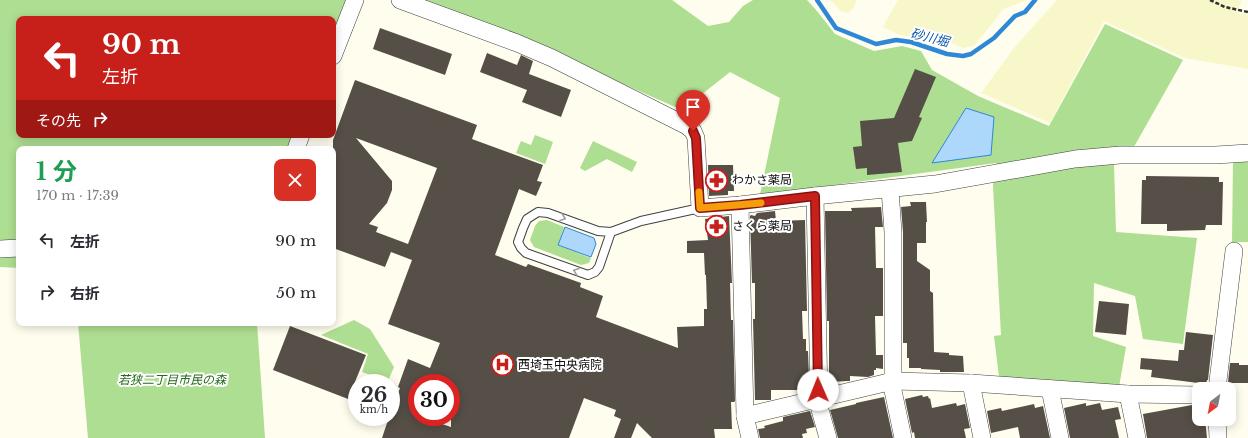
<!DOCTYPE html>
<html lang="ja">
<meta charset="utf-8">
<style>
:root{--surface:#fff;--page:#f2f2f3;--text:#2b2b33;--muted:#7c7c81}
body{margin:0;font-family:"Libre Baskerville","Noto Sans JP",serif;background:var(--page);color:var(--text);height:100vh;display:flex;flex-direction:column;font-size:15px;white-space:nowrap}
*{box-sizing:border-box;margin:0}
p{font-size:13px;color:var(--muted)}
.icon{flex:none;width:22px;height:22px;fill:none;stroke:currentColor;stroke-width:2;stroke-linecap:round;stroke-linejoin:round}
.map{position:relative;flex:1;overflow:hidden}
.details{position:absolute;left:16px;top:146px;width:320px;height:180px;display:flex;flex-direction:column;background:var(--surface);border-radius:8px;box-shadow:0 2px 10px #0003}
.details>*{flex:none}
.top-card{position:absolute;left:16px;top:16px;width:320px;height:122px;border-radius:8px;box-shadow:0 2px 10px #0003;background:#c71f1a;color:#fff;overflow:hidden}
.needle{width:26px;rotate:212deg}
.tools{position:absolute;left:1192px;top:382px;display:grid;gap:8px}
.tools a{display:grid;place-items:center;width:44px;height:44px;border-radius:8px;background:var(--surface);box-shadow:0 2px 10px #0003;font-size:20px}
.speed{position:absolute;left:348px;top:374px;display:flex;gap:8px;font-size:20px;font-weight:700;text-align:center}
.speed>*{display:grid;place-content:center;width:52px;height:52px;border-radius:50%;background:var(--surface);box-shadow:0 2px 10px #0003;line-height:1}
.speed small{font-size:10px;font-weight:400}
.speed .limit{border:6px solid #d22;background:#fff;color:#111}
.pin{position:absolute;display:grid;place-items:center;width:34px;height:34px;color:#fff;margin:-41px -17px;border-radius:50% 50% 50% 0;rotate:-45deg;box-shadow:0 0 4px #0007}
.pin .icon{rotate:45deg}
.me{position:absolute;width:44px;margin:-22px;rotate:359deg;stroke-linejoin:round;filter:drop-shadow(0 0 3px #0008)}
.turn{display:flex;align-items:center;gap:14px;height:84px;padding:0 20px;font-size:18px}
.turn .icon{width:52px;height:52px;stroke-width:2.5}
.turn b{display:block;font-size:28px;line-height:34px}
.then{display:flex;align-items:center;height:38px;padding:0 20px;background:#0003;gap:8px;font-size:15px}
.round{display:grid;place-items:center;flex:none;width:42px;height:42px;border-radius:8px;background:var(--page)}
.overview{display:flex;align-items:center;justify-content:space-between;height:68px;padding:0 20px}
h1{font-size:24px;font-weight:700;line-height:30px;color:#1e9e55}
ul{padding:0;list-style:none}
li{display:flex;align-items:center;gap:12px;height:52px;padding:0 20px}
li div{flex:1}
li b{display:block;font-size:15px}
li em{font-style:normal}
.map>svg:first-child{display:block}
.farmland{fill:#f7f7ca}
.forest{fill:#aede91}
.water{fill:#add8fb;stroke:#2e87d7}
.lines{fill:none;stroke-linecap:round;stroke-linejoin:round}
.stream{stroke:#2e87d7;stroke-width:4.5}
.building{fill:#564f48;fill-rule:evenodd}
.service-casing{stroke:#404040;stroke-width:10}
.minor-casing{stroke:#404040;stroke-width:18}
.path{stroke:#2f2f2f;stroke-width:2.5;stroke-dasharray:4 2;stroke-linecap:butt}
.service{stroke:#fff;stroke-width:8}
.minor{stroke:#fff;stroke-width:17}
.oneway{stroke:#9e9e9e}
.route-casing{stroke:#811411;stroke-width:10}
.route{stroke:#c71f1a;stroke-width:7}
.slow{stroke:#f59e0b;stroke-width:7}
.labels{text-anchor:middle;stroke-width:4;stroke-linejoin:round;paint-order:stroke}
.poi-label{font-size:12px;fill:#0d0d0d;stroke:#fff;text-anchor:start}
.park-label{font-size:12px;font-style:italic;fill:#236918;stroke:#fff}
.water-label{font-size:13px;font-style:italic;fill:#0d59a8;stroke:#fff}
</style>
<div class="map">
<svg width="1248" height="438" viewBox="0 0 1248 438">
<rect width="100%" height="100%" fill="#fffded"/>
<g class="farmland">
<path d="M830,0H857L854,7L848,13L842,12Z"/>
<path d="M898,0H1027L1003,9L995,20L974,46L964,48L933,36L922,39L900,35L883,27Z"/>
<path d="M1057,0H1242L1237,12L1248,15V69L1185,58L1104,21L1050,123L981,93L1014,48Z"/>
</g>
<g class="forest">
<path d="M0,0H349L333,44V19H19V135H300L295,149H19V268L0,267Z"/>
<path d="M422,0H672L708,26L729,22L743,6L753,0H807L817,11L835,34L874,51L902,46L921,51L932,70L978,96L1049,126L1105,24L1183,60L1135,145L1114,164L1116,232L1197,238L1183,344L1143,339L1135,296L1094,283L1093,336L1126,347L1119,387L999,377L994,336L1001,335L993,186L996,163L760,195L780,98L730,72L682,110L521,39Z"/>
<path d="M535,135L553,142L545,164L516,153L521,141L531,145Z"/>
<path d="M593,141L637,162L632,172L607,159L585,171L580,168Z"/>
<path d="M1248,161V242H1232L1233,162Z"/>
<path d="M547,220L564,227L558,245L591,258L589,263L581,265L534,247L530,240L535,226L539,221Z"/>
<path d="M354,320L370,329L394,367L388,381L362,372L368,354L321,335Z"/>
<path d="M78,323H257L265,438H88Z"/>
</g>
<g class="water">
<path d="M966,108L994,117L991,155L932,163Z"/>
<path d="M565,227L594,238L596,244L591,257L558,245Z"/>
</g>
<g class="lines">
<path class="stream" d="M817,0L836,28L876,44L896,40L911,42L947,54L963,56L971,54L994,38L1015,16L1025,12L1035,0"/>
</g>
<g class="building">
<path d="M380,28L452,54L445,75L373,49Z"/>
<path d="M487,53L517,65L521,55L533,61L529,74L571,90L561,117L522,102L527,90L480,72Z"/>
<path d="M915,69L936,77L919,117L922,118L912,141L898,143L902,172L867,175V168L856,169L853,147L862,146L860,121L894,118Z"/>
<path d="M355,80L477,125L472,139L543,165L537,181L542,182L536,196L519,189L495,255L526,267L528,264L581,283L580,287L603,296L596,317L678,348L677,327L704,326V309H707L706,275H705L704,253H687V241L708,240L705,219L729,216L732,283H730L731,320H733L735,401L734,402H731L732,429H714L715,438H652L637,423L631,438H614L621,419L614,416L616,410L584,398L569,438H382L389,417H391V412L400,388L398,387L408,359L430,368L440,343L388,324L412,260L391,252L385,267L333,248V140ZM356,138L437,168L408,244L376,232L378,227L369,224L387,203L392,190V181ZM417,383H451V427L421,417H417V416L412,414L417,401Z"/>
<path d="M708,165H733L734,191H728V195L709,196Z"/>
<path d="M1146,176L1219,177V182H1223L1222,225H1206L1205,230L1167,231V224H1141L1142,180H1146Z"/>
<path d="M910,202H926L927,222H926V243H917V261L930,270V291L933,293L934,352L949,353V355L963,356L964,372H940V370L921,369V368H909V358H907V343H903V232L901,207L911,206Z"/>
<path d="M881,207L883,227H875L876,268H883V316H875L876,355H883V369L876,368V370H874V375L868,377L850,376V381H848L830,382V377H829V321H827L825,211H852L851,208Z"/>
<path d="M775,211L776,221L805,220L807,311H802L803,339H806V351H808L809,377H807V390H771V400H755L753,319H755V283H752L750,216L751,215L755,216L757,213Z"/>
<path d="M1099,301L1129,304L1126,335L1095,332Z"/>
<path d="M290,326L366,355L348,399L273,370Z"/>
<path d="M1186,332L1213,335L1208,380H1207L1206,384L1151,377L1152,370L1140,369L1141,358L1178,361L1179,350H1184Z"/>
<path d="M1230,363H1239V365H1248V383H1230L1228,382Z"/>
<path d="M922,395L923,397L928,396L929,399L930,398L932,408L956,403L957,406L965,404L970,428L964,429L966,438H915L914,432L912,433L905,399Z"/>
<path d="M884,397L893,438H838L830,410L856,404V403Z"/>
<path d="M1086,403V406L1100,403L1102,410L1118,407L1121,419L1115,420L1119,438H1070L1064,408Z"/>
<path d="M1034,404L1035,408L1043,406L1050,438H1020L1018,427L991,433L987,411L1001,408L1002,411Z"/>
<path d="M1192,405H1199V419H1205L1207,438H1147L1143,414Z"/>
<path d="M810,411L815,427L806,429L807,433L802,434L803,438H760L758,429L765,428L764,426L783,421V417Z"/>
</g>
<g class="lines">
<defs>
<path id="service" d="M611,232L599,267L595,272L588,275L526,253L521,248L518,242L523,228L527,219L538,212L548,213L598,231L611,232L641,221L700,208"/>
<g id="minor">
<path d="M400,0L517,43L552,58L687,126L693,131L696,138L700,208L740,205L815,196L935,184L1075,159L1120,155H1216L1248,153"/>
<path d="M333,56L355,0"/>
<path d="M296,149L301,135"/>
<path d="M890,189L893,232V381"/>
<path d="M815,196L819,398L820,410L828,438"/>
<path d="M740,205L745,416L750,438"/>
<path d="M0,249L19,248"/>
<path d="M891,381L903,438"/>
<path d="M971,383L982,438"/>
<path d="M1050,389L1060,438"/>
<path d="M1217,389L1234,251"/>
<path d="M1128,394L1137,438"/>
<path d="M745,416L893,381L971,383L1128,394L1199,395"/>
<path d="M1217,419L1218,438"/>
</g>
</defs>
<use href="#service" class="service-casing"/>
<use href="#minor" class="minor-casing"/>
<path class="path" d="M1210,0L1225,7L1248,12"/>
<use href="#service" class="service"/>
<use href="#minor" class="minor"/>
</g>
<defs><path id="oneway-chevron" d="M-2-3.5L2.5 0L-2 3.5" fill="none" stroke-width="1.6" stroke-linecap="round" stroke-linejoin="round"/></defs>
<g class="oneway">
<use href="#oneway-chevron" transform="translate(563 218) rotate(20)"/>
<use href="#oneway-chevron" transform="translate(576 271) rotate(-160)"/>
</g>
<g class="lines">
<defs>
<path id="route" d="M693,131L696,138L700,208L740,205L815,196L818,390"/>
</defs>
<use href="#route" class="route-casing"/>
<use href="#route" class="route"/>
<path class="slow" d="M699,192L700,208L761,203"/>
</g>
<defs>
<symbol id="pharmacy-ring" viewBox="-11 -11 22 22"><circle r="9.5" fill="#fff" stroke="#c71f1a" stroke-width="1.5"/><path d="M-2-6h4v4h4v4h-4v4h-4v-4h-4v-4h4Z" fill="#c71f1a"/></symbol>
<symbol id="hospital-ring" viewBox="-11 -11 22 22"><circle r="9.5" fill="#fff" stroke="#c71f1a" stroke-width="1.5"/><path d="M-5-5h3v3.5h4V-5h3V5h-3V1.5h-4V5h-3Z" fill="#c71f1a"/></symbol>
</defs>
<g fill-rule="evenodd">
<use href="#pharmacy-ring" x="704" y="168" width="25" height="25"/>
<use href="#pharmacy-ring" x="704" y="214" width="25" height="25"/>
<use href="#hospital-ring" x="490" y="352" width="25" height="25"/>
</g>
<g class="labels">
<g class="poi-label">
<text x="732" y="184">わかさ薬局</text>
<text x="732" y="230">さくら薬局</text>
<text x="518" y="369">西埼玉中央病院</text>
</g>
<g class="park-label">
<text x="172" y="384">若狭二丁目市民の森</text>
</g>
<g class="water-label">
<text transform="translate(930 37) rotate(14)" y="5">砂川堀</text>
</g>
</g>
</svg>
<div class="tools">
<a><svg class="needle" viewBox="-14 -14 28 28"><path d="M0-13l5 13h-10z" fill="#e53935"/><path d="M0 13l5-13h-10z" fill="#7c7c81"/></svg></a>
</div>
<div class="speed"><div>26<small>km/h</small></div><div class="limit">30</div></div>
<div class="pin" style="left:693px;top:131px;background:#d93025"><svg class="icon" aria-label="arrive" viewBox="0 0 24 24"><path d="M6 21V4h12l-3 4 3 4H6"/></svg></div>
<svg class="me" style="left:818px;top:390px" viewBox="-20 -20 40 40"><circle r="19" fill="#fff"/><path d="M0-13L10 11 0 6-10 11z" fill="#c71f1a"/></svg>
<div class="top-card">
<div class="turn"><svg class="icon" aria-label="left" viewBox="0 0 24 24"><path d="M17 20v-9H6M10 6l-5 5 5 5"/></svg><div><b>90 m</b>左折</div></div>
<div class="then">その先<svg class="icon" aria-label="right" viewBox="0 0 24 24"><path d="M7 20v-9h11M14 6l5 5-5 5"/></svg></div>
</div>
<section class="details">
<div class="overview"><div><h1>1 分</h1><p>170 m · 17:39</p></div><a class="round" style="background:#d93025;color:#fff"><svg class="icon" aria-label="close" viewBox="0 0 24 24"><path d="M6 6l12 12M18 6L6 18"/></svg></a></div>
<ul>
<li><svg class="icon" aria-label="left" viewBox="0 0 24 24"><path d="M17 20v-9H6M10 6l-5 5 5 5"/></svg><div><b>左折</b></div><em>90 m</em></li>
<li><svg class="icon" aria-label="right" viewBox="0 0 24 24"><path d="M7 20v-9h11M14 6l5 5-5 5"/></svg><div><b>右折</b></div><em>50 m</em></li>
</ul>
</section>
</div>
